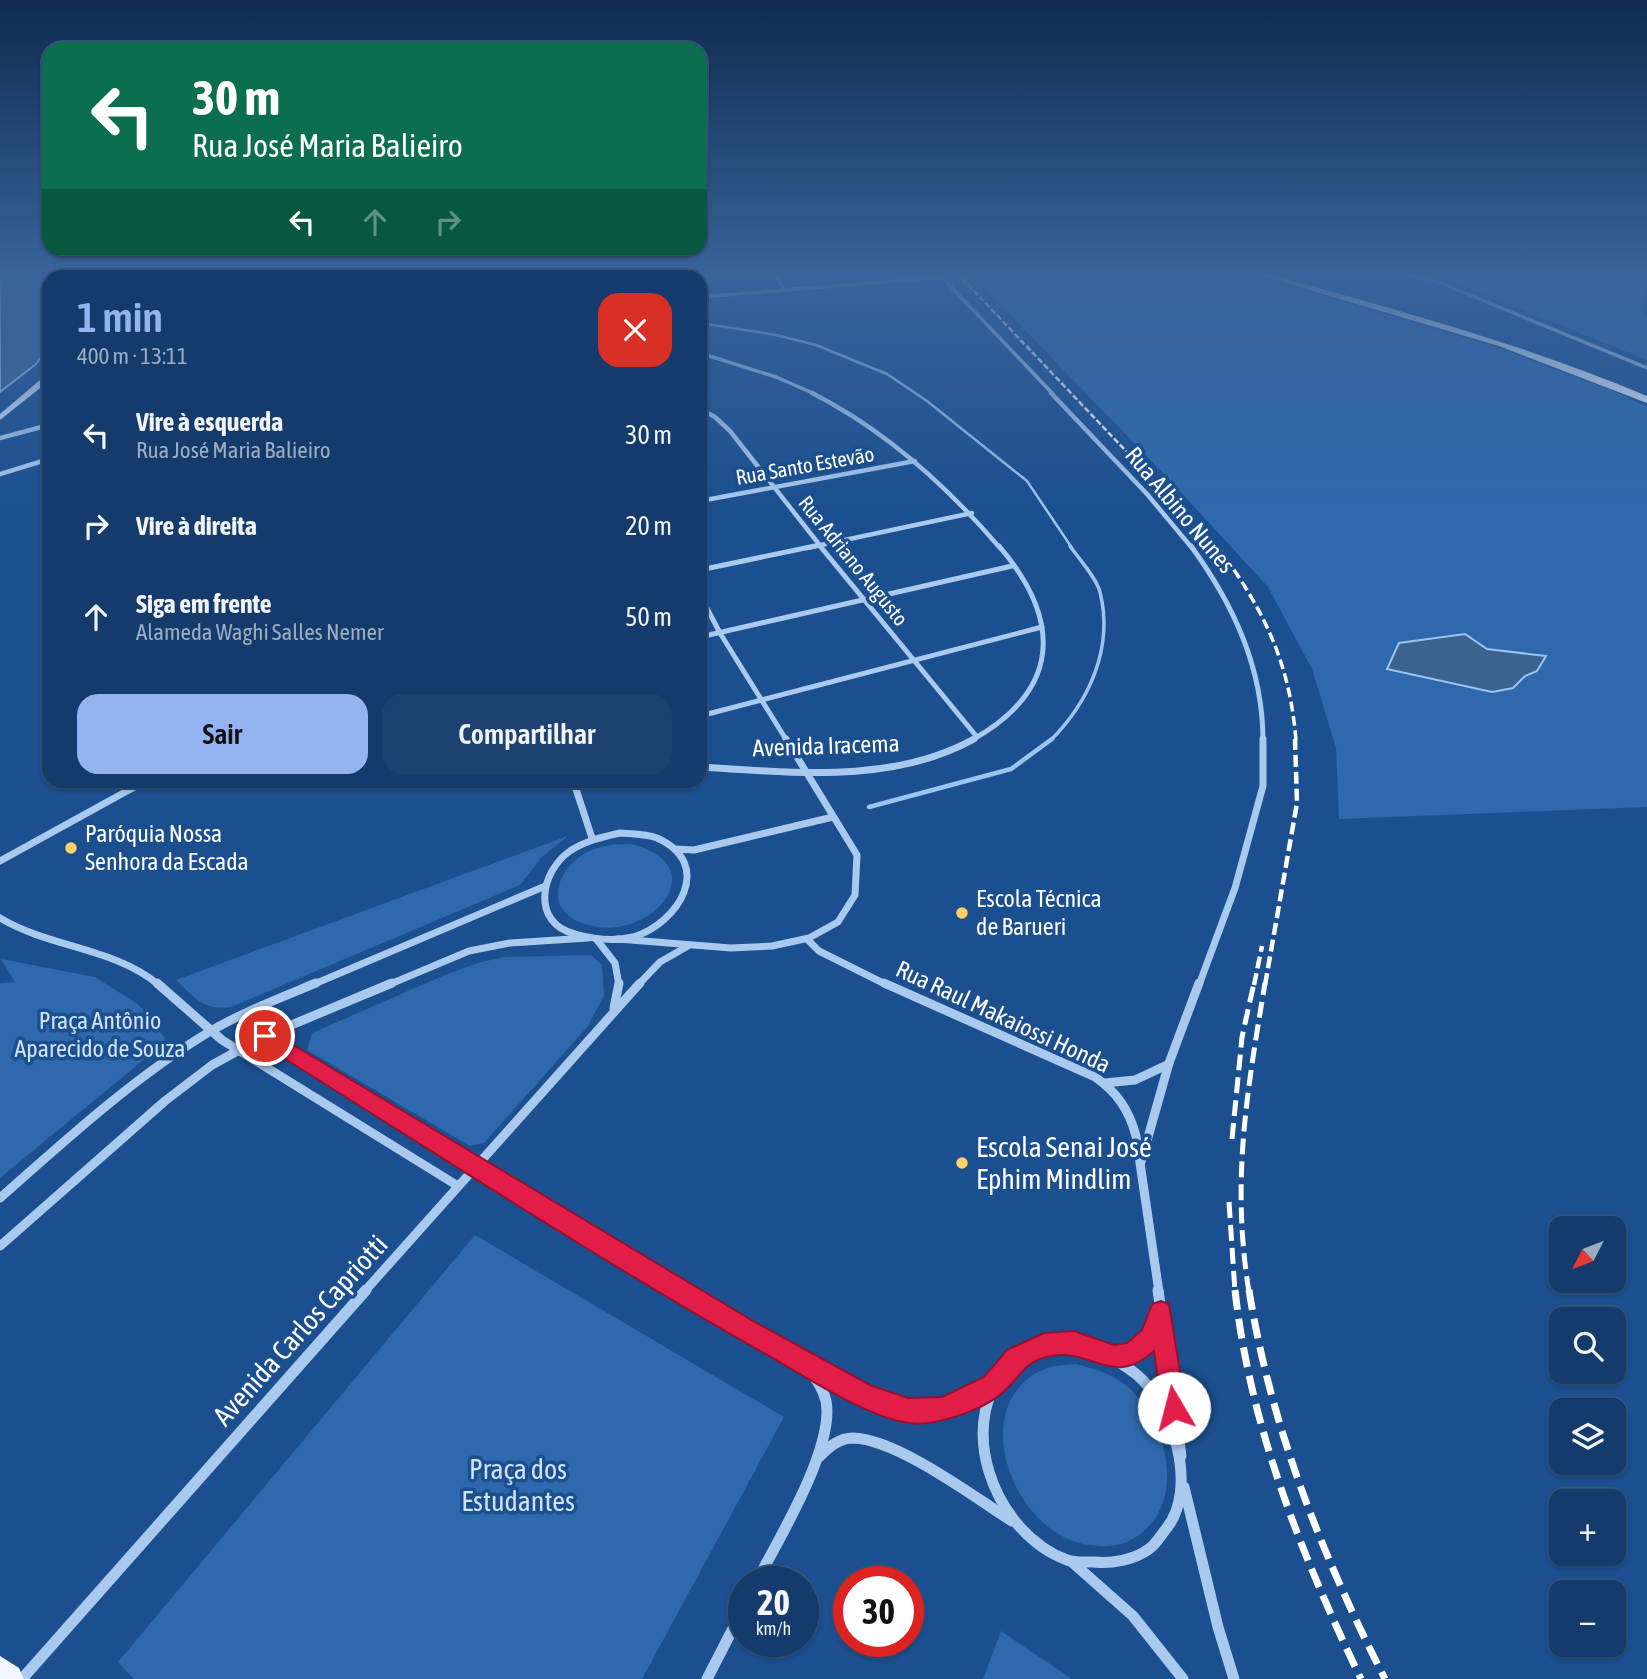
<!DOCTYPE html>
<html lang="pt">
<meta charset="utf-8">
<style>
:root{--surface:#143b6b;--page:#1d4271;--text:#f1f3f6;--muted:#9dadc1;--line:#33557e;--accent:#95b2f1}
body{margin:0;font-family:"Asap Condensed",sans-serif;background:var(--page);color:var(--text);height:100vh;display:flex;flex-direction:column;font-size:26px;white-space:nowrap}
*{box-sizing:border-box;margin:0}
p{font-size:23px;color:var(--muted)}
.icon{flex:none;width:38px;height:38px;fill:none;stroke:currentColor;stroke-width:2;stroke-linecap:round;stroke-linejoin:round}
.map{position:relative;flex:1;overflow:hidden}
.drawer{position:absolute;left:42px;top:270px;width:665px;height:518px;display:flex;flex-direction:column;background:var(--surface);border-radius:21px;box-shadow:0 2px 5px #0004,0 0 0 2px var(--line)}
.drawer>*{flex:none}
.top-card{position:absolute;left:42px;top:42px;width:665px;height:214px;border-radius:21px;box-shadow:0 2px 5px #0004,0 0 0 2px var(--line);background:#0b6e4f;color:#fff;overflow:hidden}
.needle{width:46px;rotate:228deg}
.controls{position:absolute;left:1549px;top:1216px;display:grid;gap:14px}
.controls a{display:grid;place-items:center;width:77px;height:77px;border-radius:14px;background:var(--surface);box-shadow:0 2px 5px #0004,0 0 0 2px var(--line);font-size:35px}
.speed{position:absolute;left:728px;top:1566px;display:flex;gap:14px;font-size:35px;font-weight:700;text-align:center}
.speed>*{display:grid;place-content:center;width:91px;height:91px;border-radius:50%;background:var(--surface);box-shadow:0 2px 5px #0004,0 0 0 2px var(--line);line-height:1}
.speed small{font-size:18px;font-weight:400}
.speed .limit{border:10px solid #d22;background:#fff;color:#111}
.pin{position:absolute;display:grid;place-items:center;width:60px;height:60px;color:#fff;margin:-30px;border:4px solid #fff;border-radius:50%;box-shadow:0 2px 7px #0007}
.me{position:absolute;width:77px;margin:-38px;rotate:352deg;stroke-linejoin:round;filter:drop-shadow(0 0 5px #0008)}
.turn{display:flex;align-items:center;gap:24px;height:147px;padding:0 35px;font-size:32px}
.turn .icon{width:91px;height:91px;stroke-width:2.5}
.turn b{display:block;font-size:49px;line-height:60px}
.lanes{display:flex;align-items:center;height:66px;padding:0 35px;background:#0003;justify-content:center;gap:35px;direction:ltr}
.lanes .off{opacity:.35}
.round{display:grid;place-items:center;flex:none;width:74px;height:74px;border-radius:21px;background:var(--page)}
.head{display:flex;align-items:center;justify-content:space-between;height:119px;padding:0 35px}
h1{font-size:42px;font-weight:600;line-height:52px;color:var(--accent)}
.cta{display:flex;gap:14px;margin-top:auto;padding:14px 35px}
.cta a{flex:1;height:80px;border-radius:21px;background:var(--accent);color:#111;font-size:28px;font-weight:600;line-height:80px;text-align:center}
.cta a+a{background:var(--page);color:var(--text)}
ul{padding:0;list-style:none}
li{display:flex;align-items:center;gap:21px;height:91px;padding:0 35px}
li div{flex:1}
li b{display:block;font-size:26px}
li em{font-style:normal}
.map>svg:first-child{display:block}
.green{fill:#2e69ad}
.water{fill:#3c6290;stroke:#9cc4f0;stroke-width:2}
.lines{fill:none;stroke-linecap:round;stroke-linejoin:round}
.stream-far2{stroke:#9cc4f0;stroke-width:2.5}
.stream-far1{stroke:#9cc4f0;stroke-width:3.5}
.stream{stroke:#9cc4f0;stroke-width:4.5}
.minor-far5{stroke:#a9c9ee;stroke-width:3.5}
.minor-far4{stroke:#a9c9ee;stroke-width:4.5}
.minor-far3{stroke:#a9c9ee;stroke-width:5}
.minor-far2{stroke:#a9c9ee;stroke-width:7}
.minor-far1{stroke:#a9c9ee;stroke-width:9}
.minor{stroke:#a9c9ee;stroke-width:11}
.tertiary{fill:#a9c9ee;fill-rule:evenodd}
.secondary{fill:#d6e6fa;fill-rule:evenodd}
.primary{fill:#f0f6ff;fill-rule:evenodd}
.rail-far4{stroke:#fff;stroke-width:2.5;stroke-dasharray:6 2.5;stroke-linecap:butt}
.rail-far3{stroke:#fff;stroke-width:3.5;stroke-dasharray:10 4.5;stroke-linecap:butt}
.rail-far2{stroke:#fff;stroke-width:4.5;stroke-dasharray:12 5;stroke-linecap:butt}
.rail-far1{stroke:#fff;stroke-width:5;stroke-dasharray:16 7;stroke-linecap:butt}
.rail{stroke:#fff;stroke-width:7;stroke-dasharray:20 9;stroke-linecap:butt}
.route{fill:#e11d48;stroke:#92132f;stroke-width:2}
.poi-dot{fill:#ffd166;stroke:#1b4f8f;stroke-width:2.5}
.labels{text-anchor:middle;stroke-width:7;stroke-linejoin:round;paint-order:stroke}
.far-street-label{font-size:21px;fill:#fff;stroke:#1b4f8f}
.street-label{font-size:24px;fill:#fff;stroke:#1b4f8f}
.poi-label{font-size:24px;fill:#fff;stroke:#1b4f8f;text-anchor:start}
.park-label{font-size:24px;fill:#cfe3fa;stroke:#1b4f8f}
.near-poi-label{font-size:28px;fill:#fff;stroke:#1b4f8f;text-anchor:start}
.near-street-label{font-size:28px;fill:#fff;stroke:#1b4f8f}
.near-park-label{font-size:28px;fill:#cfe3fa;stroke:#1b4f8f}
</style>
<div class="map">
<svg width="1647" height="1679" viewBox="0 0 1647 1679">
<rect width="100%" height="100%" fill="#1b4f8f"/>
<g class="green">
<path d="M969,272H1244L1499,348L1616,392L1647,407V807L1339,819L1336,748L1312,669L1268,587L1165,475Z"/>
<path d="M1417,272H1647L1643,314L1647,319V360L1440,277Z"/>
<path d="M568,836L542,857L520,885L231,1007C203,1011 195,998 176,980Z"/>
<path d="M631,844C720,866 647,948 582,923C539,907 560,862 594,849C606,845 618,844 631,844Z"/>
<path d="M591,955L602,965L604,995L588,1026L484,1143L470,1146L307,1050L312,1033L447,974L481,962L505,957Z"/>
<path d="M1,959L95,977L139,1005L165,1038L164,1043L0,1178V983L15,982Z"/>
<path d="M475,1235L784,1417L642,1679H134L118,1662Z"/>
<path d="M1076,1364C1095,1369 1114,1374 1129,1388C1169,1426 1189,1508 1131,1540C1118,1547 1103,1547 1089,1545C1009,1534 963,1396 1050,1367C1058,1365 1068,1365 1076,1364Z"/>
<path d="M1001,1631L1072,1679H983Z"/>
</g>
<g class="water">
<path d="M0,272H82L81,276H49V346L36,364L0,392Z"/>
<path d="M1465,634L1487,649L1546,656L1537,671L1525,676L1513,688L1492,692L1387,669L1399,643Z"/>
</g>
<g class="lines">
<path class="stream-far2" d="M700,323L776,335L816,345L887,374L927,401L1027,481L1072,548"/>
<path class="stream-far1" d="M1050,741C1089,702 1114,648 1100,592C1096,577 1079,559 1070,546"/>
<path class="stream" d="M869,807L1011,769L1052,739"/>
<g class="minor-far5">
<path d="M150,272V276"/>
<path d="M219,272V276"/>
<path d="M773,272L784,289"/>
<path d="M937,272L1053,394"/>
<path d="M1398,272L1436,281L1647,368"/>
<path d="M700,297L942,277"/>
<path d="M700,353L776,377L815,394"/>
</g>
<g class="minor-far4">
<path d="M812,393C885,430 947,486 1000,548"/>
<path d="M1051,393L1147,494L1192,548"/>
<path d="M700,409L715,417L730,431L822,548"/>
<path d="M0,438L49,425"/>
<path d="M0,474L49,459"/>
<path d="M700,501L915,461"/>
<path d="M807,548L972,513"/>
</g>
<g class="minor-far3">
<path d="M820,546L977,737"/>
<path d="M1191,546C1233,604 1263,667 1263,741"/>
<path d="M700,570L815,546"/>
<path d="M700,595L720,633L787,741"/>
<path d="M700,637L1012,566"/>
<path d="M700,716L1042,627"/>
<path d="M970,741C1061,691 1063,621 999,546"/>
</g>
<g class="minor-far2">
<path d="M700,767C790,772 891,785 974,739"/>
<path d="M573,780L592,838"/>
<path d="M620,833C631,834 646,834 657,838C715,864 679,923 633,937C614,942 593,939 575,934C531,923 540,872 570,851C585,841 602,837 620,833Z"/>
<path d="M675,849L694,850L833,817"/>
<path d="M0,861L147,780"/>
<path d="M0,918C50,948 113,947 159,985"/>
<path d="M618,939L731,948L772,946L809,938L838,922L855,895L857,855L786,739"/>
<path d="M597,940L615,963L619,985"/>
<path d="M808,940L819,951L887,985"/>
<path d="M312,985L543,887"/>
<path d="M388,985L469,951L510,943L588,938"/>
<path d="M638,985L660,962L688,946"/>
<path d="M1199,985L1235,888L1263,786V739"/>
</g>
<g class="minor-far1">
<path d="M157,983L222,1040L458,1186"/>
<path d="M884,983L1095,1077C1117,1092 1129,1110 1136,1136L1159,1292"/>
<path d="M614,1008L619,983"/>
<path d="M265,1036L682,1292"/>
<path d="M1105,1083L1135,1080L1169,1064"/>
<path d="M1141,1162L1169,1063L1199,983"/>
<path d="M0,1198C67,1139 133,1078 209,1032C243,1012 280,998 316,983"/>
<path d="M0,1246L165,1101L212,1065L265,1036L392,983"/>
<path d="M364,1292L640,983"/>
</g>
<g class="minor">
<path d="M679,1290C706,1306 732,1321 758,1337C804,1365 868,1413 923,1412C949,1411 972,1399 993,1386"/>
<path d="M1158,1290L1181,1456"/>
<path d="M1059,1343C1090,1349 1111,1354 1136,1374C1173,1404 1199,1489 1166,1529C1161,1535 1156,1544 1149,1549C1134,1560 1111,1564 1094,1562C1086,1562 1075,1563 1067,1560C993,1533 950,1417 1015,1360C1025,1351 1046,1347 1059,1343Z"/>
<path d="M1116,1357C1141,1353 1152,1339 1159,1316"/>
<path d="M820,1456C829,1447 839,1438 853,1438C897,1439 974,1497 1012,1521"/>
<path d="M1184,1487L1218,1627L1234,1679"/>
<path d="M1072,1562L1133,1616L1183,1679"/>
<path d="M756,1582C778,1541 835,1447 826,1401C823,1388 816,1378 808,1368"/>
<path d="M22,1679L366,1290"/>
<path d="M707,1679L744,1607"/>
</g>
<g class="tertiary">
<path d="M305,272H314L325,276H318Z"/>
<path d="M387,272H402L421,276H410Z"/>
<path d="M603,272H609L610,276H605Z"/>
<path d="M613,272H619L620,276H615Z"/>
</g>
<g class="secondary">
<rect x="104" y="272" width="6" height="4"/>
<path d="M46,375H49V381L0,420V414Z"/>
</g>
<g class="primary">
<path d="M1249,272H1262C1392,309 1522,343 1647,396V403L1499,346Z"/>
<path d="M0,1656L19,1668L24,1679H0Z"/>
</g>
<path class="rail-far4" d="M956,272L1218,548"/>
<path class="rail-far3" d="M1217,546C1263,608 1290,662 1296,741"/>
<g class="rail-far2">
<path d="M1254,985L1262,946"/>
<path d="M1265,985L1297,803L1295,739"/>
</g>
<g class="rail-far1">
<path d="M1232,1139L1242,1037L1254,983"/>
<path d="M1229,1202L1235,1292"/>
<path d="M1249,1292C1231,1181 1247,1092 1265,983"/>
</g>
<g class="rail">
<path d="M1235,1290C1250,1427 1302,1556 1361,1679"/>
<path d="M1249,1290C1271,1428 1322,1555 1385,1679"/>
</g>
</g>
<linearGradient id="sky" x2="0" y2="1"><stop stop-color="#0f2b4f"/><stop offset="0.54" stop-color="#39639b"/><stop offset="1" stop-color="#39639b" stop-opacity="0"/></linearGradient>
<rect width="1647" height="507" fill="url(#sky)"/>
<path class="route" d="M265,1028L753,1321L870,1385L908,1398L942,1397L984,1377L1007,1350L1044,1333L1074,1331L1114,1345L1127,1343L1142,1330L1152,1304L1161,1301L1169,1304L1186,1408L1183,1417L1174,1420L1165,1417L1162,1408L1154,1351C1110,1390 1092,1345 1046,1357C1024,1362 1018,1380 1002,1393C983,1410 934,1427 909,1423C867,1418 800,1373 762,1352C590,1255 425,1146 258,1042L256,1036L258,1031Z"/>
<g class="poi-dot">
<circle cx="71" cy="848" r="7"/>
<circle cx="962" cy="913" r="7"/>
<circle cx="962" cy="1163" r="7"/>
</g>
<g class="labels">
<g class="far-street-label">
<text transform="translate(805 466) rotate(-10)" y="7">Rua Santo Estevão</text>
<text transform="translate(853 561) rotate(51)" y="7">Rua Adriano Augusto</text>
</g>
<g class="street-label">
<text transform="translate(1180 510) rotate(50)" y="8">Rua Albino Nunes</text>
<text transform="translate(826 746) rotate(-2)" y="8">Avenida Iracema</text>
<text transform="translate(1003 1017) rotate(25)" y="8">Rua Raul Makaiossi Honda</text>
</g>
<g class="poi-label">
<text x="85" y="842">Paróquia Nossa<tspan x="85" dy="28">Senhora da Escada</tspan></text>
<text x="976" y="907">Escola Técnica<tspan x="976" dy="28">de Barueri</tspan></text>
</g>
<g class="park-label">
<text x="100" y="1029">Praça Antônio<tspan x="100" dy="28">Aparecido de Souza</tspan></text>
</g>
<g class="near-poi-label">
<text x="976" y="1157">Escola Senai José<tspan x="976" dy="32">Ephim Mindlim</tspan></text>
</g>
<g class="near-street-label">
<text transform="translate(300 1330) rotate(-48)" y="10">Avenida Carlos Capriotti</text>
</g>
<g class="near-park-label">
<text x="518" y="1479">Praça dos<tspan x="518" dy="32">Estudantes</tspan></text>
</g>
</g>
</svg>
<div class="controls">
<a><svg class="needle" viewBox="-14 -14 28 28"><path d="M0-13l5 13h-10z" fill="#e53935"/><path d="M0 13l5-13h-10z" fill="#9dadc1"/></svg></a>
<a><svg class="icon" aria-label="search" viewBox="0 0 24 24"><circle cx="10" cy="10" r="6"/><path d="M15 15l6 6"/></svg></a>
<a><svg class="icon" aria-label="layers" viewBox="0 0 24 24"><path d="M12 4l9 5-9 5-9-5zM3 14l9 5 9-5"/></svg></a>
<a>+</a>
<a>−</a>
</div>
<div class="speed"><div>20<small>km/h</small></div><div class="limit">30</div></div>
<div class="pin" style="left:265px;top:1036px;background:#d93025"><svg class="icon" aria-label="arrive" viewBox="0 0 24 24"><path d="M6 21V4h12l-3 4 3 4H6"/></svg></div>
<svg class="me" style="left:1174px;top:1408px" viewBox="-20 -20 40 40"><circle r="19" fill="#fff"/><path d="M0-13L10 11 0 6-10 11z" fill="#e11d48"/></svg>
<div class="top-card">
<div class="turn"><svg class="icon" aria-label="left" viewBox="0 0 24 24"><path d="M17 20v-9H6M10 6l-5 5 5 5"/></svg><div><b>30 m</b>Rua José Maria Balieiro</div></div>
<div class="lanes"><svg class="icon" aria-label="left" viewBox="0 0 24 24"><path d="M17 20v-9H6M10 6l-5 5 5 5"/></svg><svg class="icon off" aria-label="ahead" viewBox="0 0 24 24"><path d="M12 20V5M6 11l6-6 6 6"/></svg><svg class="icon off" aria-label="right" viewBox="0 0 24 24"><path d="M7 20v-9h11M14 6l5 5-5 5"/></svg></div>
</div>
<section class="drawer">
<div class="head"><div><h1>1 min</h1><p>400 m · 13:11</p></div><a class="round" style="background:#d93025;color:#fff"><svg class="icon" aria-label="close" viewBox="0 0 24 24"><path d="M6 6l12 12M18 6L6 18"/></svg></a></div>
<ul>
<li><svg class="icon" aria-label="left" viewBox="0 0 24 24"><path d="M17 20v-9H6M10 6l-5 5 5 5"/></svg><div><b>Vire à esquerda</b><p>Rua José Maria Balieiro</p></div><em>30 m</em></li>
<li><svg class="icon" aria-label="right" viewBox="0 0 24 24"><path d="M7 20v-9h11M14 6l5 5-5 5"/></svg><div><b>Vire à direita</b></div><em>20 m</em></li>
<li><svg class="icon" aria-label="ahead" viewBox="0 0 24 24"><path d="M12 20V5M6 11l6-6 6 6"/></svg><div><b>Siga em frente</b><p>Alameda Waghi Salles Nemer</p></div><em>50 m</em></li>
</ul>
<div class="cta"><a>Sair</a><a>Compartilhar</a></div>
</section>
</div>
